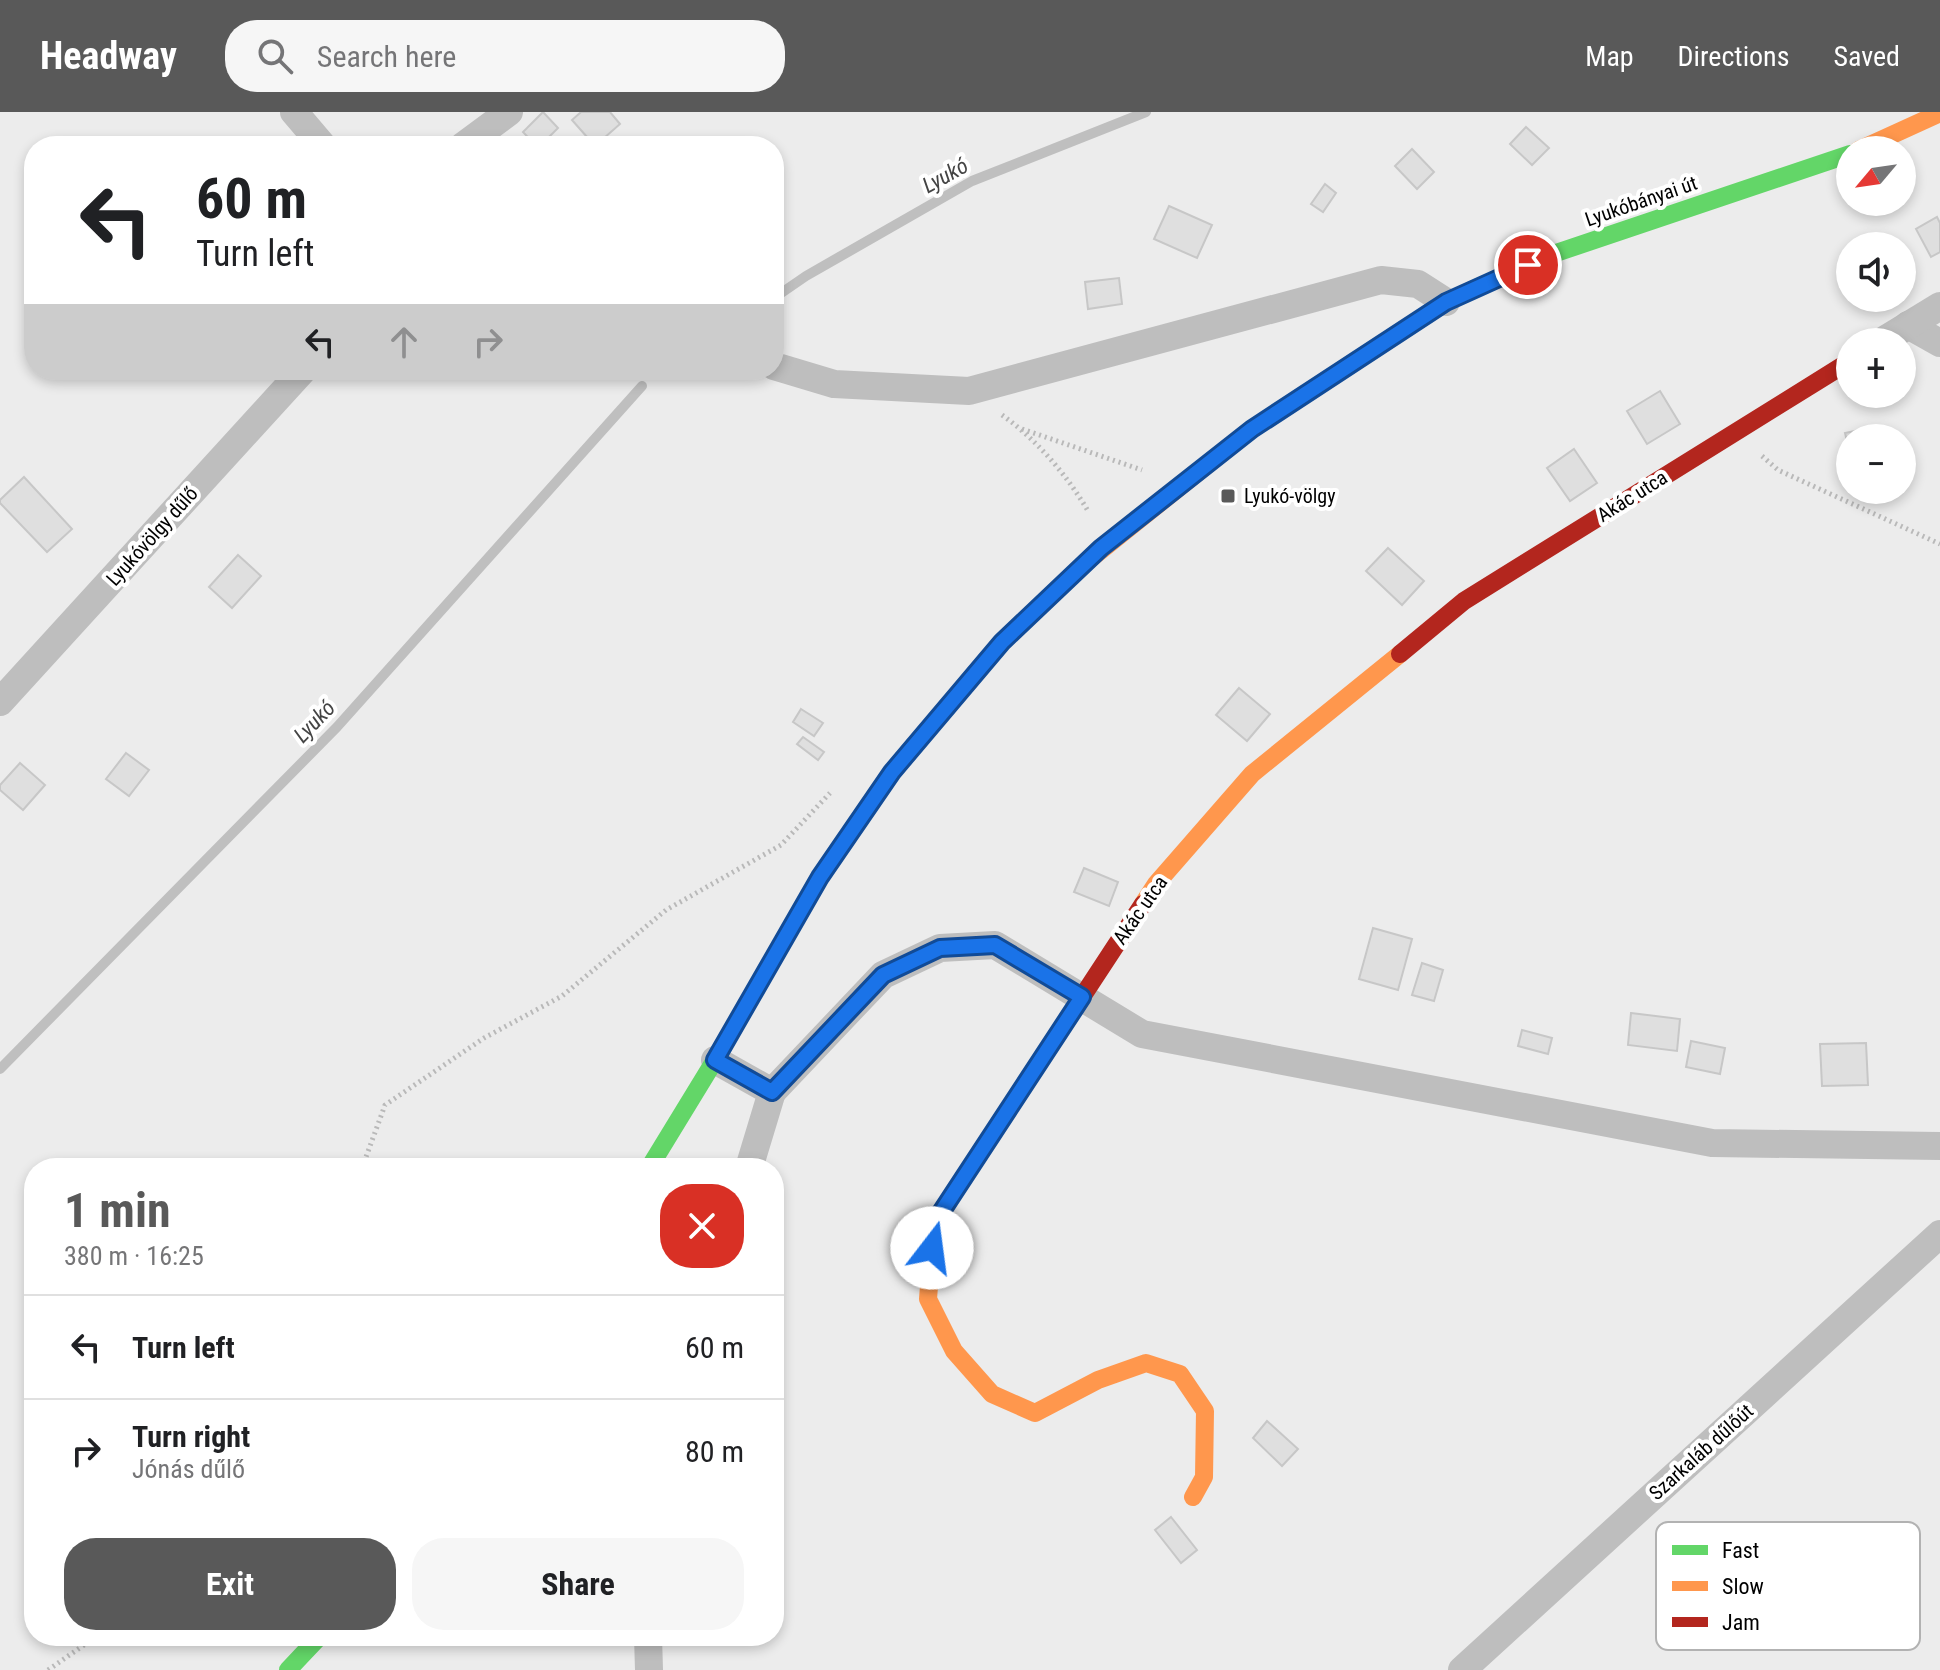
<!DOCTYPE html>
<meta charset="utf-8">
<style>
:root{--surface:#fff;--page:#f6f6f6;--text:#202124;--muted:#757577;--line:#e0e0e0;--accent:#595959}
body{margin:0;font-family:"Roboto Condensed",sans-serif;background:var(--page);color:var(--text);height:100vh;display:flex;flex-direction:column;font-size:30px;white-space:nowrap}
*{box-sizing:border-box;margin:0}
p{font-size:26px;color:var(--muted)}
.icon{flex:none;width:44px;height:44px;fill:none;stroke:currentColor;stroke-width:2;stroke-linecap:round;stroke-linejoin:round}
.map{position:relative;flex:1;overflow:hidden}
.panel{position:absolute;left:24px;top:1046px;width:760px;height:488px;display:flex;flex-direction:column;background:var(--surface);border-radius:32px;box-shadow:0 4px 12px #0003}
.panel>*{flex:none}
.banner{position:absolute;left:24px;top:24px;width:760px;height:244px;border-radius:32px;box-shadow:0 4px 12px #0003;background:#fff;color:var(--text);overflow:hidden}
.needle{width:52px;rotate:241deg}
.tools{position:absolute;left:1836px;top:24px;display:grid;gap:16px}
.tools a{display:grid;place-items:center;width:80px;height:80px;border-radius:50%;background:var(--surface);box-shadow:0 4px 12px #0003;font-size:40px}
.pin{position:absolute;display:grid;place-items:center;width:68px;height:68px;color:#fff;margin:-34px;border:4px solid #fff;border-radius:50%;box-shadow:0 2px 8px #0007}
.me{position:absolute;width:88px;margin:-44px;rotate:15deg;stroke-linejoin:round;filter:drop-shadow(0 0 6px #0008)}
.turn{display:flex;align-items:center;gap:28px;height:168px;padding:0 40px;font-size:36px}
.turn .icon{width:104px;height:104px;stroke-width:2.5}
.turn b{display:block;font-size:56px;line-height:68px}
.lanes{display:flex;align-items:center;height:76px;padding:0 40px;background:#0003;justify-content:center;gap:40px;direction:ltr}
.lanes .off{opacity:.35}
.round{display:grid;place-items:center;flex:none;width:84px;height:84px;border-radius:32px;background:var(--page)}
.head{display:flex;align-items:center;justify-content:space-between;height:136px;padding:0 40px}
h1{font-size:48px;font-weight:700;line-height:60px;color:var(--accent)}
.cta{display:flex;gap:16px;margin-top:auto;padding:16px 40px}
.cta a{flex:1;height:92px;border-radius:32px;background:var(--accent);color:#fff;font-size:32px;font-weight:700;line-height:92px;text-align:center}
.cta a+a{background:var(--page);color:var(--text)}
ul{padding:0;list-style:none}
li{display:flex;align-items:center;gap:24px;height:104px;padding:0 40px;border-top:2px solid var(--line)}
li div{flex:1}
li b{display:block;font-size:30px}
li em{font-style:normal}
header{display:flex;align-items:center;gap:48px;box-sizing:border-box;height:112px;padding:0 40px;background:var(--accent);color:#fff}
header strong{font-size:38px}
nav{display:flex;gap:44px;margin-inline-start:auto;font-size:28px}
.search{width:560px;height:72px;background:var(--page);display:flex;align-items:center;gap:20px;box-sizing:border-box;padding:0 28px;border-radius:32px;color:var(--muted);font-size:30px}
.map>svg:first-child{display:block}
.green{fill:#ececec;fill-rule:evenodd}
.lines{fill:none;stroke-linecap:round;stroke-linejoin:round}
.stream{stroke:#bfbfbf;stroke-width:10}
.building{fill:#dfdfdf;stroke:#c7c7c7;stroke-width:2}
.path{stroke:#b9b9b9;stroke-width:5;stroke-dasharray:2 4;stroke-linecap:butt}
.street{stroke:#bebebe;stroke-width:28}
.fast{stroke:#63d668;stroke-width:18}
.slow{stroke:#ff974d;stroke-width:18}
.jam{stroke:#b3261e;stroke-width:18}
.route-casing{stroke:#114b97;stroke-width:20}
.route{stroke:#1a73e8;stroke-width:14}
.poi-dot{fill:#595959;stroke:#fff;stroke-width:3}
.labels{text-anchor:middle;stroke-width:8;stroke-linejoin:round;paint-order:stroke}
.street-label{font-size:20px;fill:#000;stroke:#fff}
.poi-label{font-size:20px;fill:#000;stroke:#fff;text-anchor:start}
.water-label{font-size:22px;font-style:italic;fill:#444;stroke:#fff}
.key{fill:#fff;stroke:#b2b2b2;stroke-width:2}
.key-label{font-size:22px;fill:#000}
</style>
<header>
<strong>Headway</strong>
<div class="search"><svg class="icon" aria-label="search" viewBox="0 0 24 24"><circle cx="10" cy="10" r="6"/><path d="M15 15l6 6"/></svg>Search here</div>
<nav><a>Map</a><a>Directions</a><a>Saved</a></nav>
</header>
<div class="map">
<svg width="1940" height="1558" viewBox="0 0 1940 1558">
<rect width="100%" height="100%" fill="#fff"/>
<path class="green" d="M0,0H1940V1558H0ZM34,34H774V258H34ZM1850,38H1902V90H1850ZM1850,134H1902V186H1850ZM1850,230H1902V282H1850ZM1850,326H1902V378H1850ZM34,1056H774V1524H34Z"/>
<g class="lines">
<g class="stream">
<path d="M774,186L806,164L972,69L1146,0"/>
<path d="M0,957L337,615L642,274"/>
</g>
</g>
<g class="building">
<path d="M543,0L558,16L540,34H536L523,20Z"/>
<path d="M581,0H610L620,12L595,34L572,8Z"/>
<path d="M1526,15L1549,36L1532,53L1510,32Z"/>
<path d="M1412,37L1434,60L1417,77L1395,54Z"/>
<path d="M1325,72L1336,81L1323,100L1311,92Z"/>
<path d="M1169,94L1212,113L1197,146L1154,127Z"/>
<path d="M1937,105L1940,111V140L1931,145L1916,117Z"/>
<path d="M1119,166L1122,192L1088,197L1085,170Z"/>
<path d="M1660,279L1680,312L1647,332L1627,299Z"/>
<path d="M1874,315L1876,326H1850V342L1845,321Z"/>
<path d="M1574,337L1597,371L1570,389L1547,356Z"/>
<path d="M24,365L72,417L47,440L0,391V388Z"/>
<path d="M1388,436L1424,469L1402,493L1366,459Z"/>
<path d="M238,443L261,464L232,496L209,475Z"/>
<path d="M1239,576L1270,602L1247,629L1216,603Z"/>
<path d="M801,597L823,611L814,624L793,610Z"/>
<path d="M803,625L824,640L818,648L797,632Z"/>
<path d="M126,641L149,658L129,684L106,667Z"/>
<path d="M20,651L45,673L23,698L0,678V673Z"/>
<path d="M1084,756L1118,770L1109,794L1074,780Z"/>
<path d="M1373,816L1412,827L1398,878L1359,867Z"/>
<path d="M1422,851L1443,858L1434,889L1412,883Z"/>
<path d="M1631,901L1680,907L1677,939L1628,933Z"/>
<path d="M1522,918L1552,926L1548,942L1518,934Z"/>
<path d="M1691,929L1725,936L1720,962L1686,955Z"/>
<path d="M1866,931L1868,973L1822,974L1820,932Z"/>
<path d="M1267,1309L1298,1337L1282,1354L1253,1326Z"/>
<path d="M1171,1405L1197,1438L1181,1451L1155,1418Z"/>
</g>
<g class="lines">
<g class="path">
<path d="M1002,303C1036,327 1067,363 1088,399"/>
<path d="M1022,317L1142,358"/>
<path d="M1762,344L1778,358L1940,432"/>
<path d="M362,1056L385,993L484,926L562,884L666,798L781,733L830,681"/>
<path d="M48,1558L97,1524"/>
</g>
<g class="street">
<path d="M294,0L323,34"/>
<path d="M463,34L509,0"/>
<path d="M1908,213L1940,231"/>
<path d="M1881,230L1940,194"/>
<path d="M774,254L834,272L969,279L1381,168L1418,172L1446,190"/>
<path d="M0,590L303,258"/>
<path d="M715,948L772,980L749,1056"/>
<path d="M772,980L883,863L940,836L995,833L1142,922L1712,1031L1940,1034"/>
<path d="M648,1524L649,1558"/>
<path d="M1462,1558L1940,1122"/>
</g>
<g class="fast">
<path d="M1474,177L1556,141L1850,42"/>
<path d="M649,1056L715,948L820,765L892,660L1002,530L1084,452"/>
<path d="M288,1558L320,1524"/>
</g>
<g class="slow">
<path d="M1859,38L1940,1"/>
<path d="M1084,452L1252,317L1446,190L1474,177"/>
<path d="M1143,792L1156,772L1252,662L1400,542"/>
<path d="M937,1106L934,1111L928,1187L954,1239L992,1282L1035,1301L1098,1268L1146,1251L1180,1262L1205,1299L1204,1365L1193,1385"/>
</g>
<g class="jam">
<path d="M1400,542L1464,489L1850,249"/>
<path d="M937,1106L1143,792"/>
</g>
</g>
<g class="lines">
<defs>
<path id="route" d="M932,1136L934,1111L1082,885L995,833L940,836L883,863L772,980L715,948L820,765L892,660L1002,530L1101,436L1252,317L1446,190L1528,153"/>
</defs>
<use href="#route" class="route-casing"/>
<use href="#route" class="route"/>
</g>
<rect class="poi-dot" x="1220" y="376" width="16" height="16" rx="4"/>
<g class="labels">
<g class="street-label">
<text transform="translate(1641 89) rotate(-19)" y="7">Lyukóbányai út</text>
<text transform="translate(1632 384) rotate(-32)" y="7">Akác utca</text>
<text transform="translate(152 424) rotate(-48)" y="7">Lyukóvölgy dűlő</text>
<text transform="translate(1140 798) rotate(-55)" y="7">Akác utca</text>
<text transform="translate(1701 1340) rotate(-42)" y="7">Szarkaláb dűlőút</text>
</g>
<g class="poi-label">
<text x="1244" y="391">Lyukó-völgy</text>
</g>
<g class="water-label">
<text transform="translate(945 63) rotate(-29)" y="8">Lyukó</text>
<text transform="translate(314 609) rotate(-46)" y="8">Lyukó</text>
</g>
</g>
<rect x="1656" y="1410" width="264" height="128" rx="12" class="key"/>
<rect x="1672" y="1433" width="36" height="10" fill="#63d668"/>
<rect x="1672" y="1469" width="36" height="10" fill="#ff974d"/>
<rect x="1672" y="1505" width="36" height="10" fill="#b3261e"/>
<g class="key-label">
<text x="1722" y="1446">Fast</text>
<text x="1722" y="1482">Slow</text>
<text x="1722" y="1518">Jam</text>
</g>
</svg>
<div class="tools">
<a><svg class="needle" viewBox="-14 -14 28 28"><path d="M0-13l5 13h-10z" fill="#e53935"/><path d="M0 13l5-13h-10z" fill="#757577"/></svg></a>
<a><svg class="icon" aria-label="sound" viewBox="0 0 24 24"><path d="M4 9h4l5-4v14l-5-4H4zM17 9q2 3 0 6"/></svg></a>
<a>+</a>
<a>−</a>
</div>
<div class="pin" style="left:1528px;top:153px;background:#d93025"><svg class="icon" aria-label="arrive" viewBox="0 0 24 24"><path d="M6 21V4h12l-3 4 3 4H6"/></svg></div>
<svg class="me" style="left:932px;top:1136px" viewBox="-20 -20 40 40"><circle r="19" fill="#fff"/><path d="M0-13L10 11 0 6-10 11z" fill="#1a73e8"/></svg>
<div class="banner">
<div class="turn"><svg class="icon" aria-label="left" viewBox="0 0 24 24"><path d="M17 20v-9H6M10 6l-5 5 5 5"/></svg><div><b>60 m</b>Turn left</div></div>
<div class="lanes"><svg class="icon" aria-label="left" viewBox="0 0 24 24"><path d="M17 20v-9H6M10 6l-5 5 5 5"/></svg><svg class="icon off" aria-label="ahead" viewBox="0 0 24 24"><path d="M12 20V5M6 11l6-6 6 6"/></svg><svg class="icon off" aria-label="right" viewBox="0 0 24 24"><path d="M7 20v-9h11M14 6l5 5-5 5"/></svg></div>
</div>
<section class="panel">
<div class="head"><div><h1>1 min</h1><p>380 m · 16:25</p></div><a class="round" style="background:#d93025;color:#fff"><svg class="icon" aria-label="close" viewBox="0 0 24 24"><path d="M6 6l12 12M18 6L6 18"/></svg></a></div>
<ul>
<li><svg class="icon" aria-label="left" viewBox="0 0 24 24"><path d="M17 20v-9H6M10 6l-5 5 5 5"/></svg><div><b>Turn left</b></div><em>60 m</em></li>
<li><svg class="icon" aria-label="right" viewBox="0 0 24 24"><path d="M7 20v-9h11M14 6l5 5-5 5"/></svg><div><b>Turn right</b><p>Jónás dűlő</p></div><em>80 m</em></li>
</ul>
<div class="cta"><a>Exit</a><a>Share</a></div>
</section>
</div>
